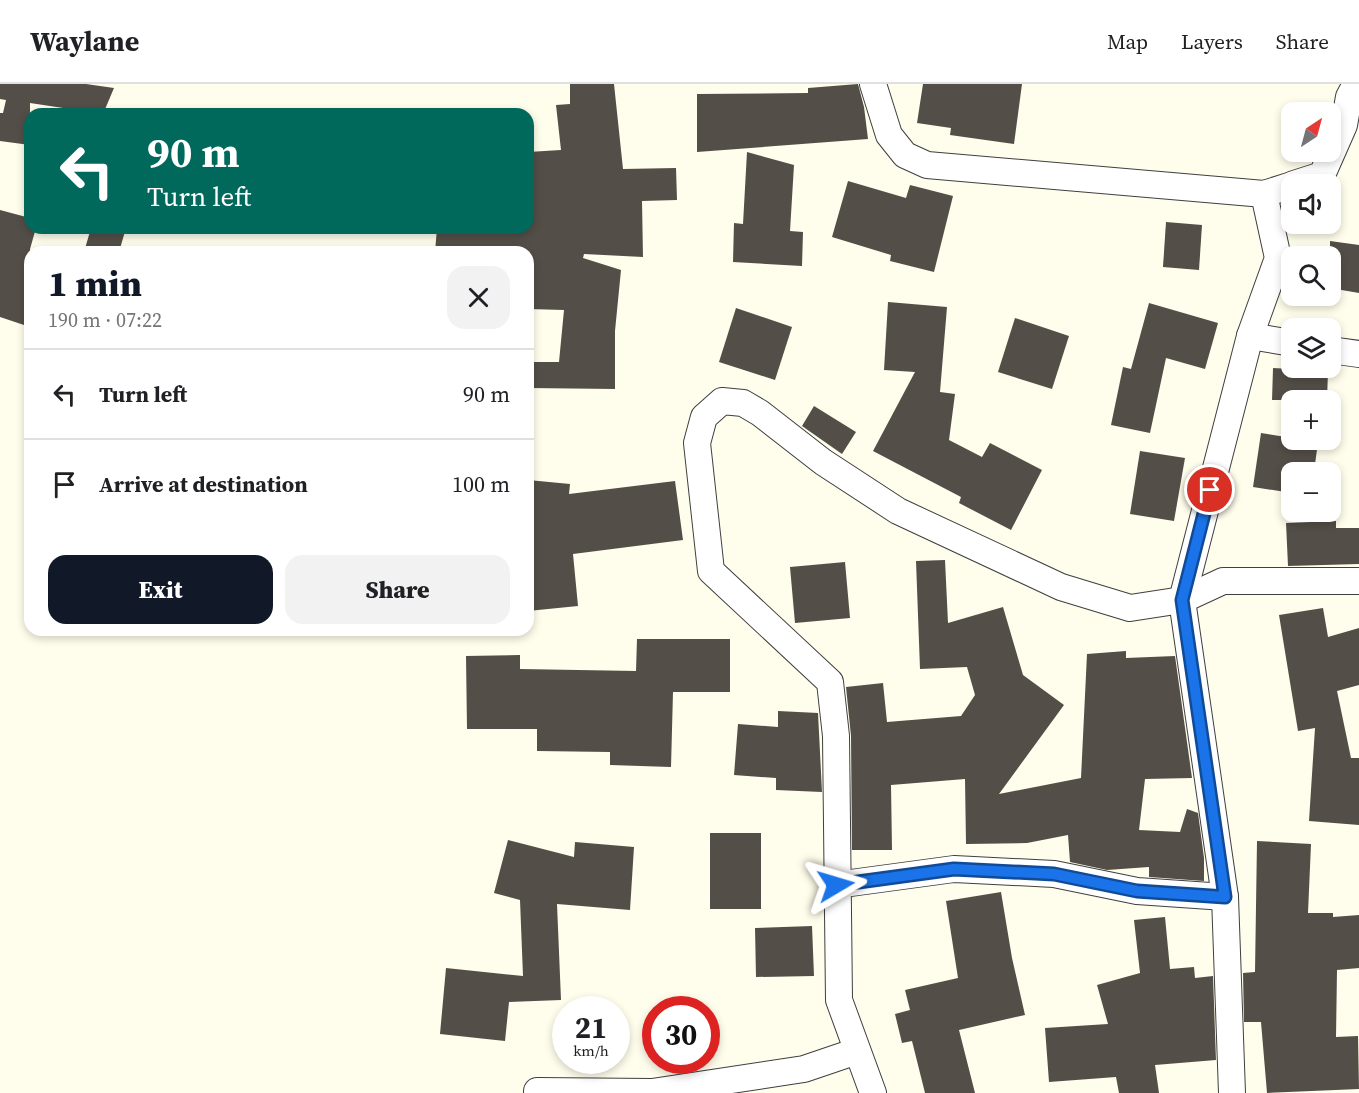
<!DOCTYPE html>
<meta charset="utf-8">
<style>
:root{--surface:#fff;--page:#f2f2f2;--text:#202124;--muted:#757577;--line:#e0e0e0;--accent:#111827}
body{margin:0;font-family:"Source Serif 4",serif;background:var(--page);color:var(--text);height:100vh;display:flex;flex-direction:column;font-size:22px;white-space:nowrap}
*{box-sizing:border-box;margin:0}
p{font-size:20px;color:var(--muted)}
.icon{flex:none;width:33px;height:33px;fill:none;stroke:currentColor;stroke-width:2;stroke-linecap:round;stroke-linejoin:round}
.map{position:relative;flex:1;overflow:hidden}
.side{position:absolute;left:24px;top:162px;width:510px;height:390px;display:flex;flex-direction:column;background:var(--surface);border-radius:18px;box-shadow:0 3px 9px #0003}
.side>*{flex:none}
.hud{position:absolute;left:24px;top:24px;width:510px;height:126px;border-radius:18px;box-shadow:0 3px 9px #0003;background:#00695c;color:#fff;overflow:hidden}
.needle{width:39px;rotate:36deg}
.tools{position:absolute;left:1281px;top:18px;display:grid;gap:12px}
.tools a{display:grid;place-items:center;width:60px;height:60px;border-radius:12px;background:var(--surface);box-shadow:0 3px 9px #0003;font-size:30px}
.speed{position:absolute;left:552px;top:912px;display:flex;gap:12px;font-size:30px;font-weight:700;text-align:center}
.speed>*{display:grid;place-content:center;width:78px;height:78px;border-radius:50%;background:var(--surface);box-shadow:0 3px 9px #0003;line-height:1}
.speed small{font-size:15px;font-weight:400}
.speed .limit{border:9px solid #d22;background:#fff;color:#111}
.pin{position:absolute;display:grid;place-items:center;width:51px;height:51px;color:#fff;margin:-26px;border:3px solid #fff;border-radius:50%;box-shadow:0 2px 6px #0007}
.me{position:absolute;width:66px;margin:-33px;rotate:83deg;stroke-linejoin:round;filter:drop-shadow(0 0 4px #0008)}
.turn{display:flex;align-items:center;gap:21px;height:126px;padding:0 24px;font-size:27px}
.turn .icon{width:78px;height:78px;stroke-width:2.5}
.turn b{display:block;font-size:42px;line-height:51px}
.round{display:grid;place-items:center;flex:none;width:63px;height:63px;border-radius:18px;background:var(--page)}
.overview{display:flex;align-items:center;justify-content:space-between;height:102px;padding:0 24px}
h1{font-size:36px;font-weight:800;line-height:45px;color:var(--accent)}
.action{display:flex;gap:12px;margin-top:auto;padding:12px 24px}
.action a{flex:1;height:69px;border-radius:18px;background:var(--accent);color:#fff;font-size:24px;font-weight:800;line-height:69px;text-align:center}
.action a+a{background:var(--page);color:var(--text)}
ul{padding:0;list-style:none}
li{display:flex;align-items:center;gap:18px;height:90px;padding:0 24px;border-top:2px solid var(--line)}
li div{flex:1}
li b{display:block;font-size:22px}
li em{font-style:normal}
header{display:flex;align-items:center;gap:36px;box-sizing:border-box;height:84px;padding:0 30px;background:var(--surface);border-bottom:2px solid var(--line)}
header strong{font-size:28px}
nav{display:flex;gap:33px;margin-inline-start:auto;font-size:21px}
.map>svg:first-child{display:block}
.building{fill:#544e48}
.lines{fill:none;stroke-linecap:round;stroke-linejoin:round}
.minor-casing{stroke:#3f3f3f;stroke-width:28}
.minor{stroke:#fff;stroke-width:26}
.route-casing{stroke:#114b97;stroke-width:15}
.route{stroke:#1a73e8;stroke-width:10}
</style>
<header>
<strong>Waylane</strong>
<nav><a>Map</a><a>Layers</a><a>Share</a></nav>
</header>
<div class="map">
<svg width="1359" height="1009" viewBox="0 0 1359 1009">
<rect width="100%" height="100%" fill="#fffdeb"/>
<g class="building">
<path d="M0,0H86L114,4L103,30L30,19V61L0,57V29H3L6,16L0,15Z"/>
<path d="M570,0H614L623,85L676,84L677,116L642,117L643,173L584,170L583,174L621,186L615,247V305L528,304V278H559L564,226L528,225V168H435L437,144H528V68L561,66L556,21L570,20Z"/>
<path d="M858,0L864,23L868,55L697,68V10L808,9V4Z"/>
<path d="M923,0H1022L1014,60L950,51L951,44L917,39Z"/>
<path d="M747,68L794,81L790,147L803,148L802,182L733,178L734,139L743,140Z"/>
<path d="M848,97L906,114L910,101L953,112L934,188L890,177L891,171L832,153Z"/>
<path d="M0,126L30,134V144H36L30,165V243L0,233Z"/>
<path d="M1166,138L1202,141L1199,186L1163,183Z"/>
<path d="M91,144H126L119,168H84Z"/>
<path d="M1330,157L1359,161V209L1330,204Z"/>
<path d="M888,218L947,223L940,308L955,310L949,356L982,373L990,359L1042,386L1011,446L959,419L961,413L873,367L915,288L884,286Z"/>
<path d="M1149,219L1218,239L1205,285L1166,274L1150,349L1111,341L1123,283L1131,285Z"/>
<path d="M736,224L792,243L775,296L719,278Z"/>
<path d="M1015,234L1069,252L1052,305L998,288Z"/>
<path d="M1273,284L1328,287L1327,316H1272Z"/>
<path d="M814,322L856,348L842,370L802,342Z"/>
<path d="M1261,349L1318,358L1314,388H1292V409L1253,403Z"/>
<path d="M1140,367L1185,374L1174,437L1130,430Z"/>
<path d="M528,396L570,400L569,410L675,397L683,456L573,470L578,522L528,527Z"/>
<path d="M1336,437V444H1359V480L1288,482L1286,439Z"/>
<path d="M945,476L948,539L1003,523L1023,591L1064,621L999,710L1081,694L1087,570L1126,567V574L1175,572L1192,694L1145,695L1139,746L1180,748L1187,725L1198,729L1204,774V797L1149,793V783L1107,786L1070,778L1068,751L1027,759L966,760L965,695L891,701L892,766H852L851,652L846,603L883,599L887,638L961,632L975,611L967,583L920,585L916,477Z"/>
<path d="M845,478L850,534L795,539L790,483Z"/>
<path d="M1323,524L1328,553L1359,544V601L1337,607L1351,674H1359V741L1309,737L1315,644L1298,647L1279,531Z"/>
<path d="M637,555H730V608H673L671,683L610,681V668L537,667V645H467L466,572L520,571V585L636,587Z"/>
<path d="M778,627L818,629L822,708L776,706V694L734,691L738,640L778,643Z"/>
<rect x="710" y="749" width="51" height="76"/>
<path d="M508,756L574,773L575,758L634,763L630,826L557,820L561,916L509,918L505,957L440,950L446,884L523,892L520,816L494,809Z"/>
<path d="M1257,757L1311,760L1308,829H1333V833L1359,831V884L1337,886L1336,953L1358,952L1359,1005L1267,1009L1261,938H1244L1243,889L1255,888Z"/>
<path d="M1001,808L1012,874L1025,931L959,946L975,1009H925L912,957L902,959L895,930L910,926L905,906L958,894L946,817Z"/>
<path d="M1165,833L1170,885L1194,883L1195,894L1213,892L1216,976L1155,981L1159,1009H1119L1116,993L1049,998L1045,944L1108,940L1097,901L1140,889L1134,836Z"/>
<path d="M812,842L814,892L756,893L755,844Z"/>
</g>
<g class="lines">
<defs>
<g id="minor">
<path d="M873,0L889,51L905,71L927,81L1264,110L1292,101"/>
<path d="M1294,100L1322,91L1344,41L1349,13L1356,0"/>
<path d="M1250,252L1292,259"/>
<path d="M1330,266L1359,270"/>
<path d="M836,801L954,785L1054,790L1137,807L1225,813"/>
<path d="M537,1007L652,1008L804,985L857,967"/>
<path d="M873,1009L839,916L836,652L830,598L711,487L697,359L704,333L722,317L743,319L760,329L823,378L898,427L1061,503L1130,524L1182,516L1223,497H1359"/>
<path d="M1232,1009L1225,813L1182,516L1250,252L1278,174L1264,110"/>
</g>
</defs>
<use href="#minor" class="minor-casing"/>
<use href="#minor" class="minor"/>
</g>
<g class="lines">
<defs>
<path id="route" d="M836,801L954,785L1054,790L1137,807L1225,813L1182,516L1210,406"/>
</defs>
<use href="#route" class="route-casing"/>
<use href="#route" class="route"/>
</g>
</svg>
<div class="tools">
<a><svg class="needle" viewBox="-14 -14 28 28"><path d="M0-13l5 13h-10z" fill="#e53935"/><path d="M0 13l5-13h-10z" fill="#757577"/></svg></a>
<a><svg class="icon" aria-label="sound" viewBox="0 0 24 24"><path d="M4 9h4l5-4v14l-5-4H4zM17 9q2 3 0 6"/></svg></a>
<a><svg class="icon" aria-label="search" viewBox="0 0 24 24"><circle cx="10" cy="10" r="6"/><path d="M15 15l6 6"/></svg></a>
<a><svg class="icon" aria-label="layers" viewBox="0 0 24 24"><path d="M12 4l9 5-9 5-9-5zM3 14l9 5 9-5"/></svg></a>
<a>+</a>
<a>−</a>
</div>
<div class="speed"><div>21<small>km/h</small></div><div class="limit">30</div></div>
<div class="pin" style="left:1210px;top:406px;background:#d93025"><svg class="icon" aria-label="arrive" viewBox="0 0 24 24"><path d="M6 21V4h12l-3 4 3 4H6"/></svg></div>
<svg class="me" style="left:836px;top:801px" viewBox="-20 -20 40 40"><path d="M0-17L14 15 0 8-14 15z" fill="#1a73e8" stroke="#fff" stroke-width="4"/></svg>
<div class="hud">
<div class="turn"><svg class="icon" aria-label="left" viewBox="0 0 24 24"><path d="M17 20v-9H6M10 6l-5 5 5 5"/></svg><div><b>90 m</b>Turn left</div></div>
</div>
<section class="side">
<div class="overview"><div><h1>1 min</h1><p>190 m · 07:22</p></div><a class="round"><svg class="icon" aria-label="close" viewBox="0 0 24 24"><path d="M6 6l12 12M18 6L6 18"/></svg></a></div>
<ul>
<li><svg class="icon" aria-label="left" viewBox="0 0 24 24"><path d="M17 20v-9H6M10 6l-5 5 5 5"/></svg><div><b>Turn left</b></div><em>90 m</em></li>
<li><svg class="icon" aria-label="arrive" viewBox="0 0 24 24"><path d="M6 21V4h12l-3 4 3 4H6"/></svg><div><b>Arrive at destination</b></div><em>100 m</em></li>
</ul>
<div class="action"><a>Exit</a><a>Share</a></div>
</section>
</div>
